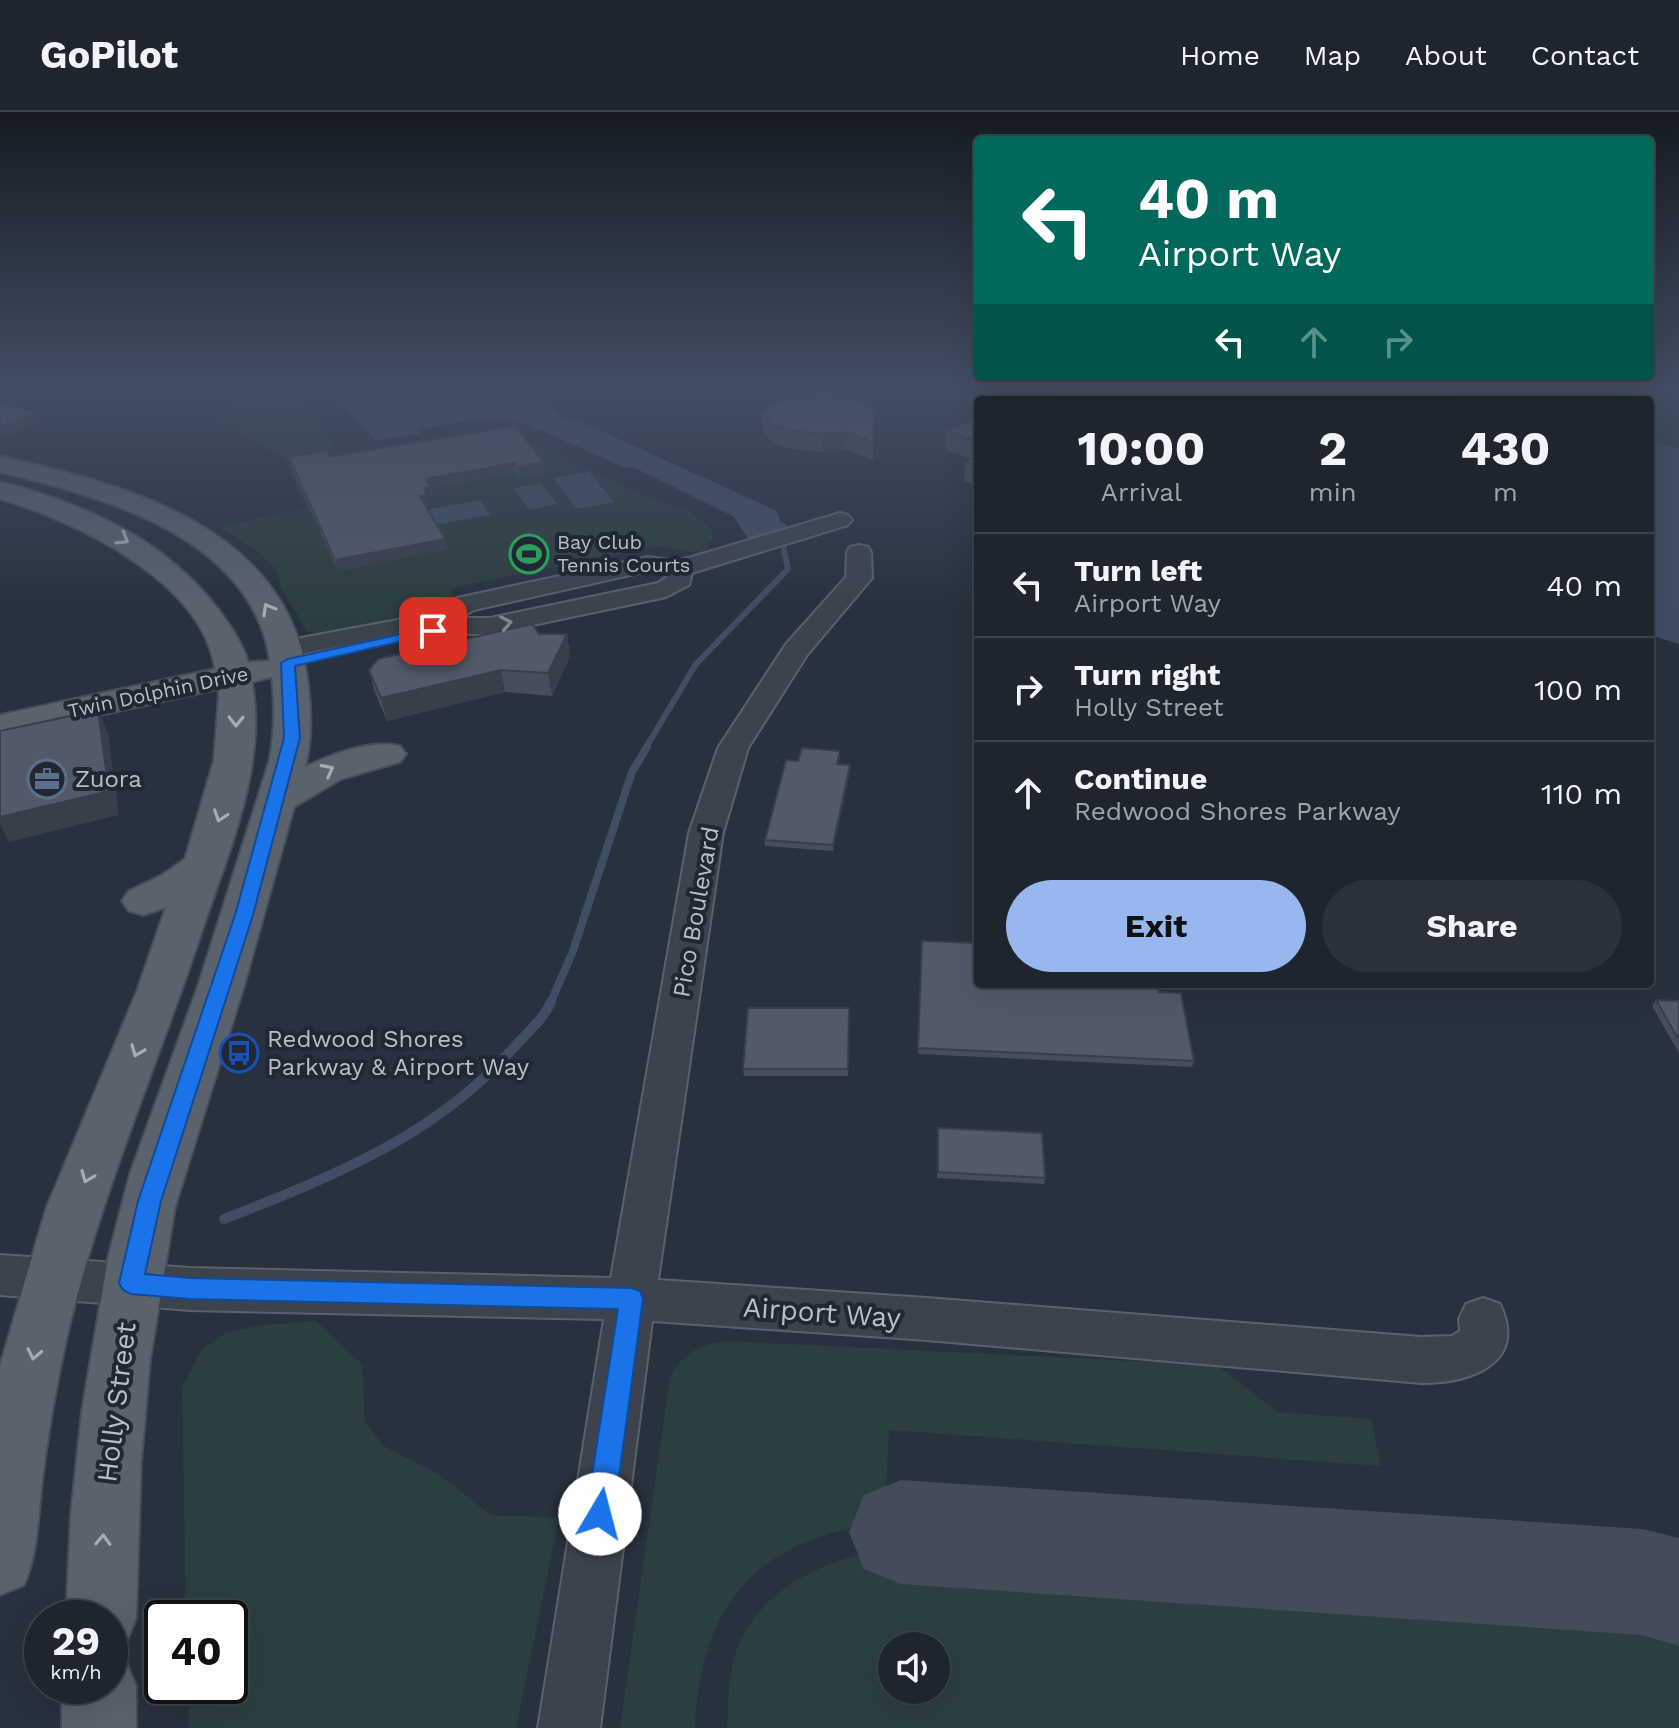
<!DOCTYPE html>
<style>
:root{--surface:#1e252e;--page:#2b313a;--text:#f1f3f6;--muted:#a1a5aa;--line:#3c424a;--accent:#98b7ee}
body{margin:0;font-family:"Work Sans",sans-serif;background:var(--page);color:var(--text);height:100vh;display:flex;flex-direction:column;font-size:30px;white-space:nowrap}
*{box-sizing:border-box;margin:0}
p{font-size:26px;color:var(--muted)}
.icon{flex:none;width:44px;height:44px;fill:none;stroke:currentColor;stroke-width:2;stroke-linecap:round;stroke-linejoin:round}
.map{position:relative;flex:1;overflow:hidden}
.details{position:absolute;left:974px;top:284px;width:680px;height:592px;display:flex;flex-direction:column;background:var(--surface);border-radius:8px;box-shadow:0 8px 32px #0002,0 0 0 2px var(--line)}
.details>*{flex:none}
.banner{position:absolute;left:974px;top:24px;width:680px;height:244px;border-radius:8px;box-shadow:0 8px 32px #0002,0 0 0 2px var(--line);background:#00695c;color:#fff;overflow:hidden}
.fabs{position:absolute;left:878px;top:1520px;display:grid;gap:16px}
.fabs a{display:grid;place-items:center;width:72px;height:72px;border-radius:50%;background:var(--surface);box-shadow:0 8px 32px #0002,0 0 0 2px var(--line);font-size:40px}
.speed{position:absolute;left:24px;top:1488px;display:flex;gap:16px;font-size:40px;font-weight:700;text-align:center}
.speed>*{display:grid;place-content:center;width:104px;height:104px;border-radius:50%;background:var(--surface);box-shadow:0 8px 32px #0002,0 0 0 2px var(--line);line-height:1}
.speed small{font-size:20px;font-weight:400}
.speed .limit{border:4px solid #111;border-radius:12px;background:#fff;color:#111}
.pin{position:absolute;display:grid;place-items:center;width:68px;height:68px;color:#fff;margin:-34px;border-radius:16px;box-shadow:0 4px 12px #0006}
.me{position:absolute;width:88px;margin:-44px;rotate:8deg;stroke-linejoin:round;filter:drop-shadow(0 0 6px #0008)}
.turn{display:flex;align-items:center;gap:28px;height:168px;padding:0 32px;font-size:36px}
.turn .icon{width:104px;height:104px;stroke-width:2.5}
.turn b{display:block;font-size:56px;line-height:68px}
.lanes{display:flex;align-items:center;height:76px;padding:0 32px;background:#0003;justify-content:center;gap:40px;direction:ltr}
.lanes .off{opacity:.35}
.eta{display:flex;justify-content:space-evenly;align-items:center;height:136px;text-align:center}
.eta b{font-size:48px;font-weight:700;line-height:56px}
.action{display:flex;gap:16px;margin-top:auto;padding:16px 32px}
.action a{flex:1;height:92px;border-radius:48px;background:var(--accent);color:#111;font-size:32px;font-weight:700;line-height:92px;text-align:center}
.action a+a{background:var(--page);color:var(--text)}
ul{padding:0;list-style:none}
li{display:flex;align-items:center;gap:24px;height:104px;padding:0 32px;border-top:2px solid var(--line)}
li div{flex:1}
li b{display:block;font-size:30px}
li em{font-style:normal}
header{display:flex;align-items:center;gap:48px;box-sizing:border-box;height:112px;padding:0 40px;background:var(--surface);border-bottom:2px solid var(--line)}
header strong{font-size:38px}
nav{display:flex;gap:44px;margin-inline-start:auto;font-size:28px}
.map>svg:first-child{display:block}
.green{fill:#2b3e40;fill-rule:evenodd}
.water{fill:#404e65}
.lines{fill:none;stroke-linecap:round;stroke-linejoin:round}
.stream-far3{stroke:#404e65;stroke-width:5}
.stream-far2{stroke:#404e65;stroke-width:6}
.stream-far1{stroke:#404e65;stroke-width:8}
.stream{stroke:#404e65;stroke-width:10}
.taxiway{fill:#444c5a;fill-rule:evenodd}
.minor-casing{stroke:#5a616c;stroke-width:4}
.major-casing{stroke:#464c58;stroke-width:4}
.minor{fill:#3c434e;fill-rule:evenodd}
.major{fill:#5a626e;fill-rule:evenodd}
.wall{fill:#474d5a}
.shaded-wall{fill:#393f4a}
.building{fill:#525a69;stroke:#393f4a;stroke-width:2}
.oneway{stroke:#a6acb7}
.oneway2{stroke:#818792}
.route{fill:#1a73e8;stroke:#114b97;stroke-width:2}
.labels{text-anchor:middle;stroke-width:8;stroke-linejoin:round;paint-order:stroke}
.far-poi-label{font-size:20px;fill:#b9bec9;stroke:#212834;text-anchor:start}
.far-street-label{font-size:20px;fill:#b9bec9;stroke:#212834}
.poi-label{font-size:24px;fill:#b9bec9;stroke:#212834;text-anchor:start}
.street-label{font-size:24px;fill:#b9bec9;stroke:#212834}
.near-street-label{font-size:28px;fill:#b9bec9;stroke:#212834}
</style>
<header>
<strong>GoPilot</strong>
<nav><a>Home</a><a>Map</a><a>About</a><a>Contact</a></nav>
</header>
<div class="map">
<svg width="1679" height="1616" viewBox="0 0 1679 1616">
<rect width="100%" height="100%" fill="#28313e"/>
<g class="green">
<path d="M1454,273H1679V341L1650,333V288H1502Z"/>
<path d="M290,277L326,318L338,340L326,342L327,346L514,321L635,380L688,398L712,417L714,425L703,442L660,434L450,476L456,489L442,500L329,525L307,519L281,476L276,457L250,434L219,415L306,396L283,346L205,300Z"/>
<path d="M316,1209L362,1252L365,1309L384,1334L440,1363L491,1403L559,1406L516,1616H189L188,1574H230V1506H186L182,1275L202,1237L225,1221L262,1213Z"/>
<path d="M725,1229L1217,1253L1277,1300L1371,1307L1381,1354L889,1318L884,1411C759,1426 700,1491 695,1616H620L670,1265C684,1240 698,1234 725,1229Z"/>
<path d="M872,1440L1617,1503L1650,1510L1679,1531V1616H727C728,1596 728,1574 732,1554C746,1488 810,1452 872,1440ZM892,1534H936V1578H892Z"/>
</g>
<g class="water">
<path d="M394,273H517L520,278L529,277L562,305L588,313L777,399L780,409L790,415L750,429L733,404L635,356L624,355L524,311L510,308L484,306L417,317L419,322L376,328L341,290L344,286C366,289 375,281 394,273Z"/>
<path d="M1047,273H1423L1482,288H1058V279Z"/>
<path d="M1650,330L1679,337V532L1650,523Z"/>
<path d="M589,360L614,390L576,397L553,366Z"/>
<path d="M541,371L557,392L529,398L514,376Z"/>
<path d="M480,388L490,403L434,413L425,398Z"/>
</g>
<g class="lines">
<path class="stream-far3" d="M782,425L784,435"/>
<path class="stream-far2" d="M645,637L696,552L788,457L783,433"/>
<path class="stream-far1" d="M550,892L573,839L632,660L647,635"/>
<path class="stream" d="M224,1107C333,1064 437,1024 516,933C528,920 544,906 551,890"/>
<path class="taxiway" d="M901,1368L1642,1417L1679,1426V1534L1642,1523L901,1472L864,1457L849,1420L864,1383Z"/>
<defs>
<g id="minor">
<path d="M840,401L848,403L852,408L848,413L692,461L689,473L666,485L490,522H452L431,527L421,525L418,519L285,545L275,543L271,537L275,531L285,529L403,507L457,486L648,445L678,449ZM648,459L667,463V465L658,471L490,506H460L474,498Z"/>
<path d="M859,433L868,435L871,440L872,466L807,543L748,636L723,721L658,1168L927,1186L1421,1225L1452,1224L1460,1219L1459,1207L1466,1192L1483,1186L1500,1192C1528,1252 1470,1271 1421,1271L927,1228L652,1209L600,1616H538L604,1207L190,1198L0,1183V1143L190,1156L611,1166L689,721L718,636L786,532L846,465L847,440L850,435Z"/>
</g>
<g id="major">
<path d="M0,344C125,373 285,413 307,564C311,595 313,625 305,655C332,642 371,627 400,634L406,642L400,650L341,667L294,695L244,874L175,1095L150,1248L141,1350L136,1506L126,1531L110,1538V1506H66L71,1402L82,1299L108,1146L130,1062L198,874L269,650C275,621 275,594 272,565L252,570C267,654 229,738 203,816C158,952 100,1083 67,1224C57,1269 49,1315 43,1361C38,1399 39,1438 24,1473L0,1483V1254L46,1097L137,879L166,795L144,803L129,799L122,789L129,779L162,763L185,747L214,648L219,582L218,577L0,625V603L215,557C203,469 75,409 0,387V370C84,391 164,427 218,497C230,513 242,530 248,550L270,549C252,424 103,385 0,360Z"/>
<path d="M110,1542L125,1548L136,1574V1616H62V1574H110Z"/>
</g>
</defs>
<use href="#minor" class="minor-casing"/>
<use href="#major" class="major-casing"/>
<use href="#minor" class="minor"/>
<use href="#major" class="major"/>
</g>
<g class="wall">
<path d="M891,273H984L986,274L984,287H930Z"/>
<path d="M874,299L873,348L847,338L823,340L786,336L773,331L763,320L762,303Z"/>
<path d="M978,306V374L964,369L965,350L971,347L945,338L946,319Z"/>
<path d="M289,345H330L544,350L546,360L519,365L516,361L431,376L433,385L428,386L430,393L426,394L445,427L447,437L338,459L291,355Z"/>
<path d="M539,522H567L570,544L552,584L505,580L387,609L375,581L369,558Z"/>
<path d="M840,645L838,652L850,653V659L833,739L765,734V728Z"/>
<path d="M922,829L1159,880L1194,949L1192,955L918,942Z"/>
<path d="M1656,888L1679,889V941L1652,894Z"/>
<path d="M849,896L848,964H744L743,957Z"/>
<path d="M938,1016L1045,1066L1044,1072L937,1066Z"/>
</g>
<g class="shaded-wall">
<path d="M38,300L41,310L2,326L0,322V315Z"/>
<path d="M847,320V338L823,340L822,322Z"/>
<path d="M544,350L546,360L519,365L517,355Z"/>
<path d="M514,351L516,361L431,376L433,385L428,386L430,393L422,394L420,384L426,367Z"/>
<path d="M445,427L447,437L338,459L335,448Z"/>
<path d="M567,522L570,544L552,584L548,561Z"/>
<path d="M501,558L505,580L387,609L381,586Z"/>
<path d="M98,598L108,621L119,703L9,730L0,712V705Z"/>
<path d="M850,653V659L833,739V733Z"/>
</g>
<g class="building">
<path d="M917,273H984L986,274L985,278L930,277Z"/>
<path d="M830,282L854,285L874,299L873,330L847,320L822,322L786,318L773,313L762,303L772,292L797,284Z"/>
<path d="M0,292L38,300L0,315Z"/>
<path d="M978,306V330L946,319Z"/>
<path d="M515,314L544,350L517,355L514,351L426,367L431,375L424,376L427,383L420,384L445,427L335,448L289,345L327,339L330,345Z"/>
<path d="M978,344V354L965,350Z"/>
<path d="M532,512L539,522H567L548,561L501,558L381,586L369,558L378,547Z"/>
<path d="M98,598L109,679L0,705V619Z"/>
<path d="M802,636L840,639L837,652L850,653L833,733L765,728L786,648L798,649Z"/>
<path d="M922,829L978,831V872H1158L1159,880L1181,881L1194,949L918,936Z"/>
<path d="M1656,888L1679,889V928Z"/>
<path d="M748,896H849L848,957H743Z"/>
<path d="M938,1016L1042,1021L1045,1066L938,1060Z"/>
</g>
<defs><path id="oneway-chevron" d="M-2-3.5L2.5 0L-2 3.5" fill="none" stroke-width="1.6" stroke-linecap="round" stroke-linejoin="round" transform="scale(2)"/></defs>
<g class="oneway">
<use href="#oneway-chevron" transform="translate(123 427) rotate(31)"/>
<use href="#oneway-chevron" transform="translate(268 497) rotate(-120)"/>
<use href="#oneway-chevron" transform="translate(236 609) rotate(91)"/>
<use href="#oneway-chevron" transform="translate(328 658) rotate(-28)"/>
<use href="#oneway-chevron" transform="translate(220 704) rotate(109)"/>
<use href="#oneway-chevron" transform="translate(137 939) rotate(111)"/>
<use href="#oneway-chevron" transform="translate(87 1065) rotate(112)"/>
<use href="#oneway-chevron" transform="translate(34 1242) rotate(102)"/>
<use href="#oneway-chevron" transform="translate(103 1428) rotate(-88)"/>
</g>
<use class="oneway2" href="#oneway-chevron" transform="translate(506 511) rotate(-11)"/>
<linearGradient id="sky" x2="0" y2="1"><stop stop-color="#161b22"/><stop offset="0.55" stop-color="#424e63"/><stop offset="1" stop-color="#424e63" stop-opacity="0"/></linearGradient>
<rect width="1679" height="499" fill="url(#sky)"/>
<path class="route" d="M433,515L439,519L437,521L295,554L300,626L253,803L161,1089L145,1162L190,1166L631,1176L640,1179L643,1187L614,1402L610,1411L600,1415L590,1411L586,1402L618,1197L190,1187L131,1182L123,1178L119,1171L138,1089L235,803L284,626L281,551L288,547Z"/>
<defs>
<symbol id="stadium-ring" viewBox="-11 -11 22 22"><circle r="9.5" fill="#212834" stroke="#2e9e5b" stroke-width="1.5"/><path d="M0-5a6.5 5 0 1 0 0 10a6.5 5 0 1 0 0-10ZM-3.5-1.8h7v3.6h-7Z" fill="#2e9e5b"/></symbol>
<symbol id="office-ring" viewBox="-11 -11 22 22"><circle r="9.5" fill="#212834" stroke="#5c6f8a" stroke-width="1.5"/><path d="M-6-3h4V-5.5h4V-3h4V5H-6ZM-1-4.5V-3h2v-1.5ZM-6 0V1H6V0Z" fill="#5c6f8a"/></symbol>
<symbol id="bus-ring" viewBox="-11 -11 22 22"><circle r="9.5" fill="#212834" stroke="#1a4fb4" stroke-width="1.5"/><path d="M-5-6H5V4H4V6H2V4H-2V6H-4V4H-5ZM-3.5-4V0h7V-4ZM-3.5 1.2v1.5H-2V1.2ZM2 1.2v1.5H3.5V1.2Z" fill="#1a4fb4"/></symbol>
</defs>
<g fill-rule="evenodd">
<use href="#stadium-ring" x="507" y="420" width="44" height="44"/>
<use href="#office-ring" x="25" y="645" width="44" height="44"/>
<use href="#bus-ring" x="217" y="919" width="44" height="44"/>
</g>
<g class="labels">
<g class="far-poi-label">
<text x="557" y="437">Bay Club<tspan x="557" dy="23">Tennis Courts</tspan></text>
</g>
<g class="far-street-label">
<text transform="translate(158 580) rotate(-12)" y="7">Twin Dolphin Drive</text>
</g>
<g class="poi-label">
<text x="75" y="675">Zuora</text>
<text x="267" y="935">Redwood Shores<tspan x="267" dy="28">Parkway &amp; Airport Way</tspan></text>
</g>
<g class="street-label">
<text transform="translate(696 800) rotate(-80)" y="8">Pico Boulevard</text>
</g>
<g class="near-street-label">
<text transform="translate(822 1200) rotate(4)" y="10">Airport Way</text>
<text transform="translate(116 1290) rotate(-83)" y="10">Holly Street</text>
</g>
</g>
</svg>
<div class="fabs">
<a><svg class="icon" aria-label="sound" viewBox="0 0 24 24"><path d="M4 9h4l5-4v14l-5-4H4zM17 9q2 3 0 6"/></svg></a>
</div>
<div class="speed"><div>29<small>km/h</small></div><div class="limit">40</div></div>
<div class="pin" style="left:433px;top:519px;background:#d93025"><svg class="icon" aria-label="arrive" viewBox="0 0 24 24"><path d="M6 21V4h12l-3 4 3 4H6"/></svg></div>
<svg class="me" style="left:600px;top:1402px" viewBox="-20 -20 40 40"><circle r="19" fill="#fff"/><path d="M0-13L10 11 0 6-10 11z" fill="#1a73e8"/></svg>
<div class="banner">
<div class="turn"><svg class="icon" aria-label="left" viewBox="0 0 24 24"><path d="M17 20v-9H6M10 6l-5 5 5 5"/></svg><div><b>40 m</b>Airport Way</div></div>
<div class="lanes"><svg class="icon" aria-label="left" viewBox="0 0 24 24"><path d="M17 20v-9H6M10 6l-5 5 5 5"/></svg><svg class="icon off" aria-label="ahead" viewBox="0 0 24 24"><path d="M12 20V5M6 11l6-6 6 6"/></svg><svg class="icon off" aria-label="right" viewBox="0 0 24 24"><path d="M7 20v-9h11M14 6l5 5-5 5"/></svg></div>
</div>
<section class="details">
<div class="eta">
<div><b>10:00</b><p>Arrival</p></div>
<div><b>2</b><p>min</p></div>
<div><b>430</b><p>m</p></div>
</div>
<ul>
<li><svg class="icon" aria-label="left" viewBox="0 0 24 24"><path d="M17 20v-9H6M10 6l-5 5 5 5"/></svg><div><b>Turn left</b><p>Airport Way</p></div><em>40 m</em></li>
<li><svg class="icon" aria-label="right" viewBox="0 0 24 24"><path d="M7 20v-9h11M14 6l5 5-5 5"/></svg><div><b>Turn right</b><p>Holly Street</p></div><em>100 m</em></li>
<li><svg class="icon" aria-label="ahead" viewBox="0 0 24 24"><path d="M12 20V5M6 11l6-6 6 6"/></svg><div><b>Continue</b><p>Redwood Shores Parkway</p></div><em>110 m</em></li>
</ul>
<div class="action"><a>Exit</a><a>Share</a></div>
</section>
</div>
